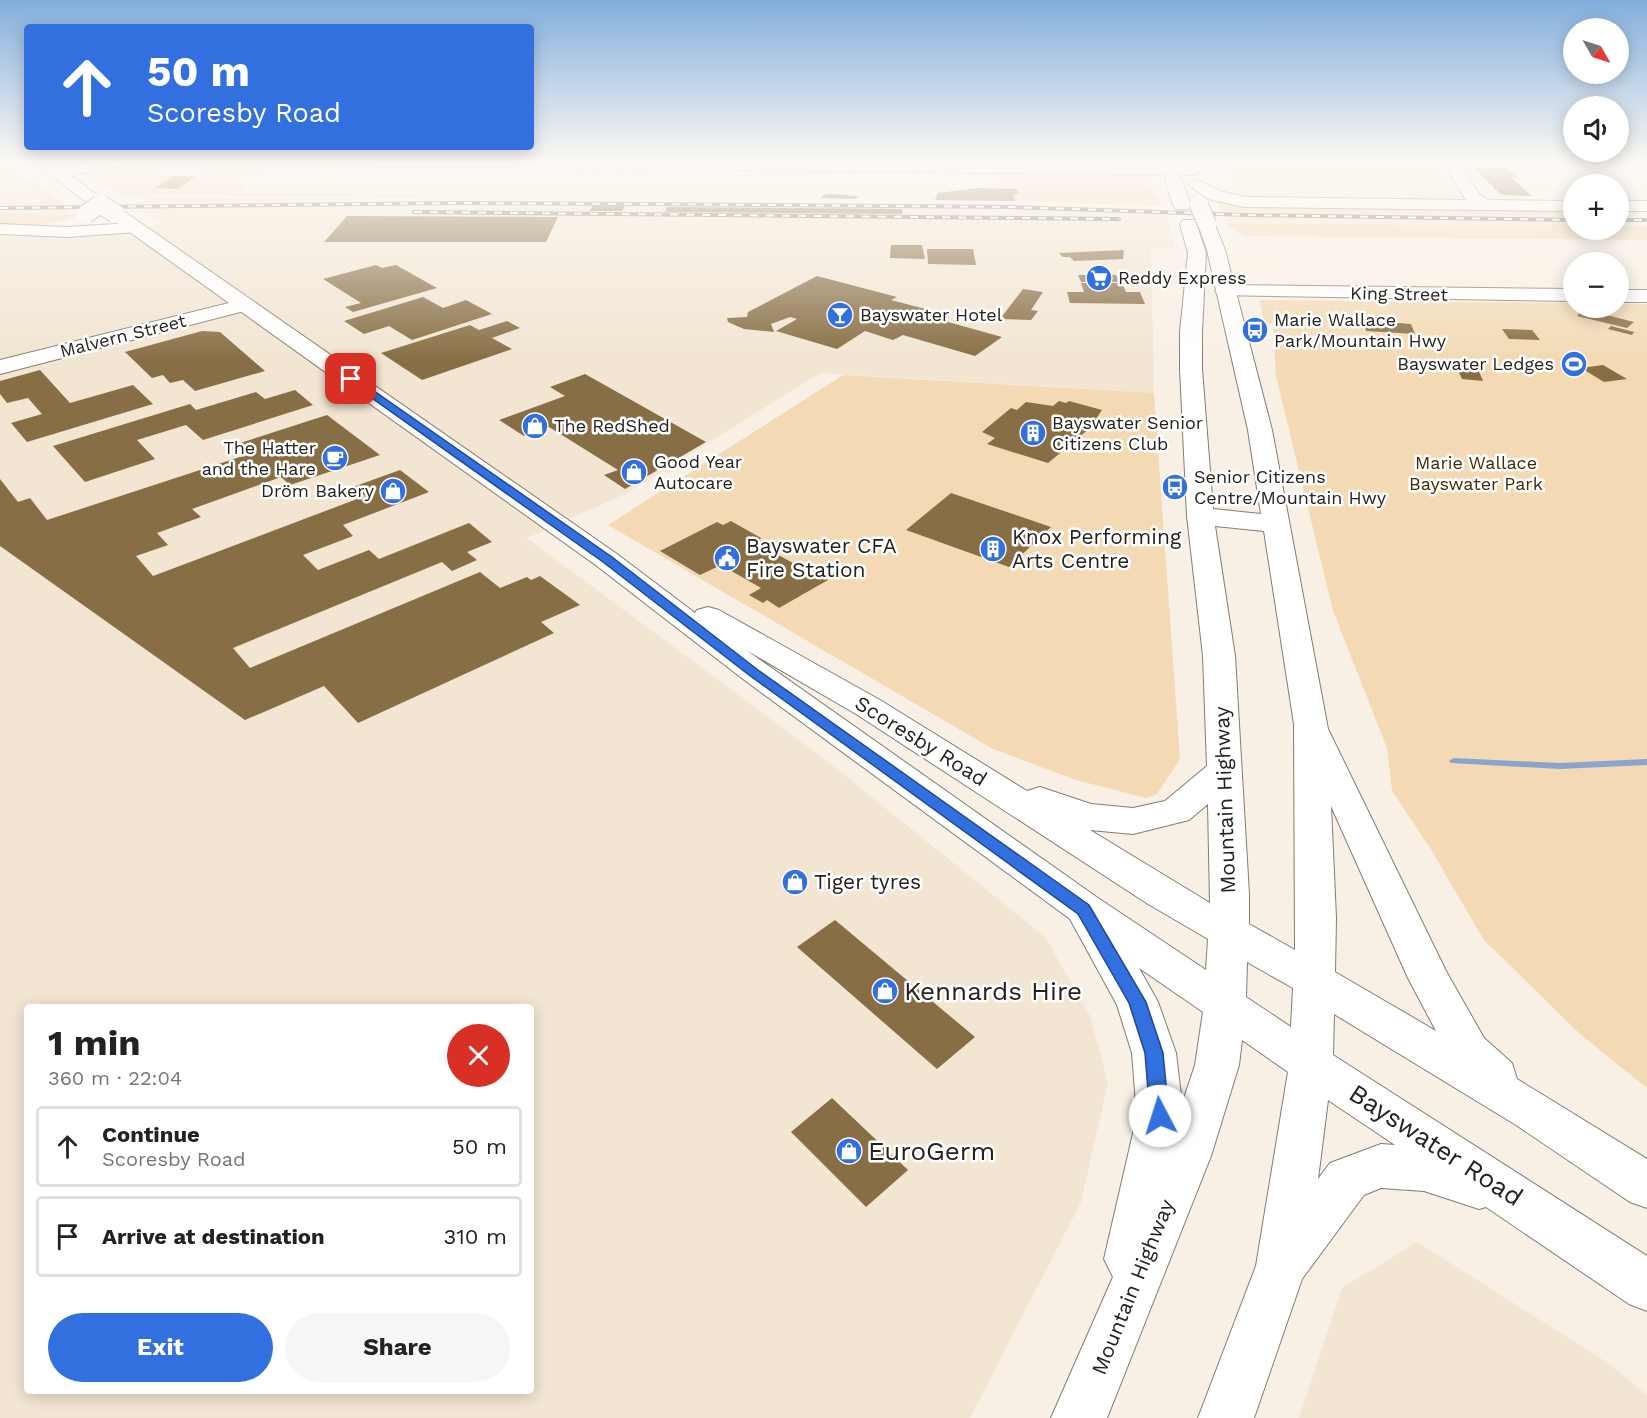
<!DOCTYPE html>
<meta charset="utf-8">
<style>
:root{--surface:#fff;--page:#f6f6f6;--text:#222;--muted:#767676;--line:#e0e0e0;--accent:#3170de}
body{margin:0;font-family:"Work Sans",sans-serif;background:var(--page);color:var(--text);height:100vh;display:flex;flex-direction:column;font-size:22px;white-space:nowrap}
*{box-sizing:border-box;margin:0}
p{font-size:20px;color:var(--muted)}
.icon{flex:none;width:33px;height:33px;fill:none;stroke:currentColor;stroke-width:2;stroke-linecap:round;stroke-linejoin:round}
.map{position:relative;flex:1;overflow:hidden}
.sheet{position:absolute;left:24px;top:1004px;width:510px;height:390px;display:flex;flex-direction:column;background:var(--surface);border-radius:6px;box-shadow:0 3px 15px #0003}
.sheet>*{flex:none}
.top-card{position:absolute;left:24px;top:24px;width:510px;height:126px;border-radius:6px;box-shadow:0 3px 15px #0003;background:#3170de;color:#fff;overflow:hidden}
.needle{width:39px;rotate:129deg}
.fabs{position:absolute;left:1563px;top:18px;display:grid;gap:12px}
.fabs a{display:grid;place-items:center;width:66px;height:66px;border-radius:50%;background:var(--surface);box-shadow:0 3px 15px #0003;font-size:30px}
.pin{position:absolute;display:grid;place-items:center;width:51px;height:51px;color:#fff;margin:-26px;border-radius:12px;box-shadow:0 3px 9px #0006}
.me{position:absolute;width:66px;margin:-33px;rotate:355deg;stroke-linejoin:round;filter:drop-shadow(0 0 4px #0008)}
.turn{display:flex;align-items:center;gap:21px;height:126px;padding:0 24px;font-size:27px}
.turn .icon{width:78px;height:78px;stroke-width:2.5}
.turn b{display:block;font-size:42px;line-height:51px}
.round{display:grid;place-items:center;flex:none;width:63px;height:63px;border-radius:32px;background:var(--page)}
.summary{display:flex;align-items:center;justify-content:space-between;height:102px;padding:0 24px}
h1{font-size:36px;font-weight:700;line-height:45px}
.cta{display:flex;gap:12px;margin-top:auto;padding:12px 24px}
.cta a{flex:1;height:69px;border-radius:36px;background:var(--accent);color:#fff;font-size:24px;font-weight:700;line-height:69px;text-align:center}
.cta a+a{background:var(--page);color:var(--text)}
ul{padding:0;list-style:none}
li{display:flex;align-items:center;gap:18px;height:81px;margin:0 12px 9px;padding:0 12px;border:3px solid var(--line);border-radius:6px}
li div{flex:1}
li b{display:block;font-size:22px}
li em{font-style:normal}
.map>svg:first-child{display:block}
.built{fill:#f2e5d2;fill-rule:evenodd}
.green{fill:#f3dab5;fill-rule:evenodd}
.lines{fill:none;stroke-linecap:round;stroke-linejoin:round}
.stream{fill:#8ba4cd;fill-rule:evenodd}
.building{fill:#886e44}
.minor-casing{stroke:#847c71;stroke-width:2}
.secondary-casing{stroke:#847c71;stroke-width:2}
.primary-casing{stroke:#847c71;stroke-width:2}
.minor{fill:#fff;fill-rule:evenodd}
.secondary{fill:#fff;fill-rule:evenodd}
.primary{fill:#fff;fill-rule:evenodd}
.rail-casing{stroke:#6e6a63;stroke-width:4}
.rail{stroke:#fff;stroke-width:2;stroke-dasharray:8;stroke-linecap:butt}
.secondary-bridge-casing{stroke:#847c71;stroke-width:20;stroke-linecap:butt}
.primary-bridge-casing{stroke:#847c71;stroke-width:20;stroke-linecap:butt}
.secondary-bridge{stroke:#fff;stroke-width:18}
.primary-bridge{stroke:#fff;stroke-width:18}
.route{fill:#3170de;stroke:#204990;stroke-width:1.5}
.labels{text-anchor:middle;stroke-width:5;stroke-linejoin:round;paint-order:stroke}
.far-poi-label{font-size:18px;fill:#25221e;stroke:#fff;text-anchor:start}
.far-street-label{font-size:18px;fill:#25221e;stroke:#fff}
.far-park-label{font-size:18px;fill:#402c07;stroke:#fff}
.poi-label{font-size:21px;fill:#25221e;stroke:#fff;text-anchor:start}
.street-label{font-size:21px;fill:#25221e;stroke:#fff}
.near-poi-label{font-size:26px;fill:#25221e;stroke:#fff;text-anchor:start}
.near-street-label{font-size:26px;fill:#25221e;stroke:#fff}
</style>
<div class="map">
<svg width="1647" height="1418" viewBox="0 0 1647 1418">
<rect width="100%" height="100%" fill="#f8f0e4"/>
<g class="built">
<path d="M0,160L29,181L39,184L52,193L63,202L68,214H0Z"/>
<path d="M1227,160H1434L1457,196L1453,198L1243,196L1235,194Z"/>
<path d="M479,200L991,204L1164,209L1176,249L1151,248L1154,393L820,373L627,493L527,538L826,760L1045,937L1090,1016L1108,1083L1081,1202L970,1418H0V236L100,237L160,224L145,214L140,204ZM347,216L557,217L558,218L546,242H325ZM27,1006H531V1390H27Z"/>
<path d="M1220,211L1573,216L1574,226L1226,223Z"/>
<path d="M1417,1242L1608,1363L1647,1395V1418H1299L1342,1288Z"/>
</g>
<g class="green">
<path d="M112,166L360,168L357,171L263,170L258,174H245L234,183L247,184L237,193L422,195L419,197L154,195L124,198L87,175L96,170ZM166,167L210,168L200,176L155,175Z"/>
<path d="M1003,174H1140L1159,198L1162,206L1017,201L996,187Z"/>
<path d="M29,181L39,184L63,204H8L33,203L46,198L24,182Z"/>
<path d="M150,198H157L395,199L138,203Z"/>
<path d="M1217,200L1573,208L1574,216L1220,211Z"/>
<path d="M0,214H78C57,227 24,225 0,224Z"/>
<path d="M1226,223L1573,226L1574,230H1618L1619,226H1647V240L1244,236Z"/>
<path d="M1259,300L1573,303L1574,308H1618L1619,304H1647V1088L1580,1034L1484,940L1430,848L1392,791L1387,748L1333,611L1276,376L1273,324L1265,323Z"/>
<path d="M843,375L1154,393L1180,759L1157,794L1146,798L1076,780L993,749L608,525Z"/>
</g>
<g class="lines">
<path class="stream" d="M1454,758L1560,763L1647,759V765L1560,769L1451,763L1449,761Z"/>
</g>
<g class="building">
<path d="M1247,160L1298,162L1299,165L1247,162Z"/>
<path d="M1362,160H1394L1395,162H1362Z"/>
<path d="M1468,160H1555L1559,166L1472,165Z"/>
<path d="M1474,168H1506L1519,178H1512L1532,196L1501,195Z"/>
<path d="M173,176H196L178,189L155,188Z"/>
<path d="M979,188L1016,189L1019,193L1013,195L1015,201L935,200L938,193Z"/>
<path d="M830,194L858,196L856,199L821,198L823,195Z"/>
<path d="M592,206H625L622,211H590Z"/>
<path d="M667,207L901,209L903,211L902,214L665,212Z"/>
<path d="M347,216L558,217L546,242H324Z"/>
<path d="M891,245H922L925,259L890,258Z"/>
<path d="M927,249H973L976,265L928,264Z"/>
<path d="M1124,250L1123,259L1074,261L1070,257H1063L1059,253Z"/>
<path d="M376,265L382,268L396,265L437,288L353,312L345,307L361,303L323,279Z"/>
<path d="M1078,275H1116L1120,282H1081Z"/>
<path d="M817,276L897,297L891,300L937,312L930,317L1002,337L975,356L903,335L893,340L865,331L837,349L776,331L797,319L790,317L771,324L774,332L744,329L728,322L727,318L747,317L748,312Z"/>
<path d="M1081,283H1122L1126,292H1140L1145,304L1070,303L1067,292H1084Z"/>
<path d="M1023,289L1043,292L1031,310L1038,311L1031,320L1000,319Z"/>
<path d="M423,297L443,308L466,300L492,314L412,340L389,326L364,334L344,321Z"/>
<path d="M1583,309L1634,322L1627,328L1577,316Z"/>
<path d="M1363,320L1411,324L1415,334L1366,331Z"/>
<path d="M507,321L520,328L492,338L512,349L422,380L381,353L470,325L479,330Z"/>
<path d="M1611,326L1634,332L1632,335L1608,329Z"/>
<path d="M1502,329L1532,330L1540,340L1509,339Z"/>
<path d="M202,331L220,332L265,371L195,391L183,380L170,383L163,375L152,378L125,352Z"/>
<path d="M1603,365L1627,379L1604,382L1581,368Z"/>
<path d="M1457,368L1478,369L1483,381L1462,379Z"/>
<path d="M40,370L70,403L133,385L153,404L27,442L11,423L42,414L28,398L7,403L0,394V381Z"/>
<path d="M585,374L706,442L625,489L604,475L618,470L549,427L524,436L499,420L565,396L550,387Z"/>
<path d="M295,390L313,405L203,440L186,425L137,440L155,459L85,482L53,446L190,404L196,410L256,392L265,399Z"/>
<path d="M1059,401L1066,403L1069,401L1102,410L1090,428L1048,463L987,444L995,438L982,432L1011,408L1017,410L1026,402L1053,406Z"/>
<path d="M327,415L380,455L290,485L281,477L192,509L201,517L157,533L168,545L136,556L153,576L365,496L353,487L400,470L429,492L343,525L353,536L303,555L318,570L369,550L379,559L469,523L492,542L467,552L477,560L452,571L442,562L233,648L250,668L480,572L500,588L527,577L531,580L540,576L580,605L541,622L554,633L358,723L324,686L245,720L0,546V479L18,502L30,498L47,520L249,454L237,444Z"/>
<path d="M951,493L1051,527L1009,567L906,530Z"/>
<path d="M731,521L761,538L759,540L764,543L760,545L813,574L816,573L828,580L779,608L767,600L763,603L749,595L761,588L721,565L700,575L660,551L717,522L723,525Z"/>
<path d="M835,920L975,1037L937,1069L797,947Z"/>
<path d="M832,1098L908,1170L866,1207L791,1132Z"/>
</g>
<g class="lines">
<defs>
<g id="minor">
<path d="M1441,160H1457L1480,195L1489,200L1574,201V211L1244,207L1208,199L1187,184L1195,179L1220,191L1244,197L1466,200Z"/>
<rect x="1618" y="201" width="29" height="10"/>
<path d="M1225,285L1574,289V301L1218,295L1215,291L1218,287Z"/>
<rect x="1618" y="290" width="29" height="12"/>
<path d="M245,299L252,301L255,305L252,309L0,374V360Z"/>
</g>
<g id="secondary">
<path d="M97,160H130L122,165L56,178L48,173L50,170Z"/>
<path d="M263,160H735L1194,165L1202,170L1194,175L271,165Z"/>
<path d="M132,223L138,224L141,228L138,232L67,237L0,234V224L67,227Z"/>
</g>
<g id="primary">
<path d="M31,160H50L109,204L106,208H94Z"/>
<path d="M1165,160H1181L1180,176L1191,205L1188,209H1176L1173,205L1164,176Z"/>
<path d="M116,209L122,210L617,554L695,613L697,610L708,607L719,610L880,700L1027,791L1040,787L1091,804L1133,808L1165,801L1207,766L1203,656L1187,516L1180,369V332L1188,253L1180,224L1183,220H1195L1206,253L1202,332V369L1213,509L1261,514L1248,430L1207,250L1198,224L1201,220H1213L1225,250L1272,430L1328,729L1446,971L1484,1038L1512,1063L1517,1079L1647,1159V1208L1630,1202L1516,1125L1334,1014L1333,1055L1647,1256V1311L1629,1304L1486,1207L1479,1209L1424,1191L1381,1188L1364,1195L1302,1279L1254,1418H1198L1256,1266L1288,1072L1242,1040L1239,1065L1211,1156L1107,1418H1051L1113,1277L1104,1259L1137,1116L1132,1053L1117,1005L1070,919L743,679L597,566L110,218L107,214L110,210ZM1215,526L1264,531L1294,724L1295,950L1249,924V894L1235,656ZM746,650L856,714L1148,904L1208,939L1206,970L1098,898ZM1208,804L1210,903L1090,830L1133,834L1189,820ZM1331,806L1408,978L1436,1031L1335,972L1336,918ZM1247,962L1293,988L1291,1027L1246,997ZM1139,968L1203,1012L1195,1065L1182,1104L1176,1053L1158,1002ZM1328,1100L1395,1145L1381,1144L1330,1163L1318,1179Z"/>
</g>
</defs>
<use href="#minor" class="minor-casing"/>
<use href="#secondary" class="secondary-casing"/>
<use href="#primary" class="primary-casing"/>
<use href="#minor" class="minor"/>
<use href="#secondary" class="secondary"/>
<use href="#primary" class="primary"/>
<defs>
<g id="rail">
<path d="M0,208L455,203L642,204L1012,207L1247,215L1574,220"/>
<path d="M414,212L1119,219"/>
<path d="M1618,220H1647"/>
</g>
</defs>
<use href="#rail" class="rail-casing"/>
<use href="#rail" class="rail"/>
<defs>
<path id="secondary-bridge" d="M86,214L100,204"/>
<g id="primary-bridge">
<path d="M100,204L116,214"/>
<path d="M1199,205L1207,224"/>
</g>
</defs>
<use href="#secondary-bridge" class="secondary-bridge-casing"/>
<use href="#primary-bridge" class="primary-bridge-casing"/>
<use href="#secondary-bridge" class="secondary-bridge"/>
<use href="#primary-bridge" class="primary-bridge"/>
</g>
<linearGradient id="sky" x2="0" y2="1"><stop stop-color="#83aedd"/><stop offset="0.45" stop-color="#fcf8f3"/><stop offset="1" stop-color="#fcf8f3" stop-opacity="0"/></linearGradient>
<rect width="1647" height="359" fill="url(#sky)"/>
<path class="route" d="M348,377H354L612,557L758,670L1089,905L1146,1002L1163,1053L1169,1116L1166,1122L1160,1124L1153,1122L1150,1116L1145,1053L1129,1003L1078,914L749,675L603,562L348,381Z"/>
<defs>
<symbol id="supermarket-disc" viewBox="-11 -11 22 22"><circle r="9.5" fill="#3170de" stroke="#fff"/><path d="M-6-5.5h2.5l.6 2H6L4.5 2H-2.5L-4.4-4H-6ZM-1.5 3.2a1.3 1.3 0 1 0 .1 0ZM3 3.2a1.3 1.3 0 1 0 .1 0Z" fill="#fff"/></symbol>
<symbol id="bar-disc" viewBox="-11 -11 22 22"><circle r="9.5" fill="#3170de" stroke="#fff"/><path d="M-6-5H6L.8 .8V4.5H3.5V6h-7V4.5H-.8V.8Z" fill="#fff"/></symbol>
<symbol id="bus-disc" viewBox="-11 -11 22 22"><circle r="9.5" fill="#3170de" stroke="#fff"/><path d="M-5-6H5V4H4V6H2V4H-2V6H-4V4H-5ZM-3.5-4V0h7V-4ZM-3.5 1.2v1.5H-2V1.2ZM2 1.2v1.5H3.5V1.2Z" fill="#fff"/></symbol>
<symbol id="stadium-disc" viewBox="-11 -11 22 22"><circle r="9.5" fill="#3170de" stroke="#fff"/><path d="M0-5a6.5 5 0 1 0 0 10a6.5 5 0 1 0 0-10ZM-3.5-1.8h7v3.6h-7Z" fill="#fff"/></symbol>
<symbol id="shop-disc" viewBox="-11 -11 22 22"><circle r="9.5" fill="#3170de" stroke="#fff"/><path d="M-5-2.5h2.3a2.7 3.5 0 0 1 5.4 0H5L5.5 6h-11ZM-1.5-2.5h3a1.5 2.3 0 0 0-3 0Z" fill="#fff"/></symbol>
<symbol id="building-disc" viewBox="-11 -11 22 22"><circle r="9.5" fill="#3170de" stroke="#fff"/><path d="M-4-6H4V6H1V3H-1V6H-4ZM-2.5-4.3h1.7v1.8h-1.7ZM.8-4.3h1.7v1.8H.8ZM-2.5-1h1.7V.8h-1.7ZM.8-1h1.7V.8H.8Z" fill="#fff"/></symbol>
<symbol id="cafe-disc" viewBox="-11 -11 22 22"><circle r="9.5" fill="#3170de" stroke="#fff"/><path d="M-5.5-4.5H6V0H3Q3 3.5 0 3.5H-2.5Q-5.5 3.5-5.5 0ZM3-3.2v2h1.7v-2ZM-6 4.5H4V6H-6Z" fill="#fff"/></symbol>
<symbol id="civic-disc" viewBox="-11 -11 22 22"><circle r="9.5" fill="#3170de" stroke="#fff"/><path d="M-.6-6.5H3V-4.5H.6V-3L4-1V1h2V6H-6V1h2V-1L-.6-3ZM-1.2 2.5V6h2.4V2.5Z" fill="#fff"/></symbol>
</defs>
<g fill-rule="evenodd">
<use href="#supermarket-disc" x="1084" y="263" width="30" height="30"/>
<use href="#bar-disc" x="825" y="300" width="30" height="30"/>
<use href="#bus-disc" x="1240" y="315" width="30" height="30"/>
<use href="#stadium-disc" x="1559" y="349" width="30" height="30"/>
<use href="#shop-disc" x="520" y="411" width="30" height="30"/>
<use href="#building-disc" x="1018" y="418" width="30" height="30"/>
<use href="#cafe-disc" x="320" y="443" width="30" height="30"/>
<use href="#shop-disc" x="619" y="457" width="30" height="30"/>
<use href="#bus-disc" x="1160" y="472" width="30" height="30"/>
<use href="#shop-disc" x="378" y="476" width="30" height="30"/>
<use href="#building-disc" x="978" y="534" width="30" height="30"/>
<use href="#civic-disc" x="712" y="543" width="30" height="30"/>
<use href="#shop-disc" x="780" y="867" width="30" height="30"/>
<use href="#shop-disc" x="870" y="976" width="30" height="30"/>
<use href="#shop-disc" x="834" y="1136" width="30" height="30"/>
</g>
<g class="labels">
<g class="far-poi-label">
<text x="1118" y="284">Reddy Express</text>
<text x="860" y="321">Bayswater Hotel</text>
<text x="1274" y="326">Marie Wallace<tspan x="1274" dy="21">Park/Mountain Hwy</tspan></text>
<text x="1554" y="370" text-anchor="end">Bayswater Ledges</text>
<text x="1052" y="429">Bayswater Senior<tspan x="1052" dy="21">Citizens Club</tspan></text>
<text x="554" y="432">The RedShed</text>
<text x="316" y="454" text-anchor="end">The Hatter<tspan x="316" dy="21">and the Hare</tspan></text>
<text x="654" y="468">Good Year<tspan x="654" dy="21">Autocare</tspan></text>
<text x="1194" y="483">Senior Citizens<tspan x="1194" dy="21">Centre/Mountain Hwy</tspan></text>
<text x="374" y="497" text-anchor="end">Dröm Bakery</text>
</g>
<g class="far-street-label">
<text transform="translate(1399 294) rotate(1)" y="6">King Street</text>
<text transform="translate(123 336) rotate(-14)" y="6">Malvern Street</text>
</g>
<g class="far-park-label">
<text x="1476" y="469">Marie Wallace<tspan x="1476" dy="21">Bayswater Park</tspan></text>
</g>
<g class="poi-label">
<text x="1012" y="544">Knox Performing<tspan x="1012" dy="24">Arts Centre</tspan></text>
<text x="746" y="553">Bayswater CFA<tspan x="746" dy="24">Fire Station</tspan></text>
<text x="814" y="889">Tiger tyres</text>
</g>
<g class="street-label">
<text transform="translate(921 741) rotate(32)" y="7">Scoresby Road</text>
<text transform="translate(1225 800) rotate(-92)" y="7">Mountain Highway</text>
<text transform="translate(1133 1287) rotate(-68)" y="7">Mountain Highway</text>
</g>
<g class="near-poi-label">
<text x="904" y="1000">Kennards Hire</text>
<text x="868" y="1160">EuroGerm</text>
</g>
<g class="near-street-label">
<text transform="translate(1436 1145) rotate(33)" y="9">Bayswater Road</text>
</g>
</g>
</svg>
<div class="fabs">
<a><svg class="needle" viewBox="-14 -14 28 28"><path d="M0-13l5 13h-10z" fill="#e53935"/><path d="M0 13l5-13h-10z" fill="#767676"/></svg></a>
<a><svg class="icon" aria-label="sound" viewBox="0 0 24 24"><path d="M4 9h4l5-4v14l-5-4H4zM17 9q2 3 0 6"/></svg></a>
<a>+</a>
<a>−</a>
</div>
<div class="pin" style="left:351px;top:379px;background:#d93025"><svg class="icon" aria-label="arrive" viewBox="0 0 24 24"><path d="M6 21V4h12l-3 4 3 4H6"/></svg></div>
<svg class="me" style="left:1160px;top:1116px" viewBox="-20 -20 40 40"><circle r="19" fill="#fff"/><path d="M0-13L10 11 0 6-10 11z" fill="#3170de"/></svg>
<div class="top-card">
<div class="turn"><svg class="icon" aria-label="ahead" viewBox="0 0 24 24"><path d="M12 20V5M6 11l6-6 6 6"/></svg><div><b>50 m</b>Scoresby Road</div></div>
</div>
<section class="sheet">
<div class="summary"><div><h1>1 min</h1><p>360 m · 22:04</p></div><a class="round" style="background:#d93025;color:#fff"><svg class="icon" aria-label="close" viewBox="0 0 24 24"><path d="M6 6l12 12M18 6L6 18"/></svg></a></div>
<ul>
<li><svg class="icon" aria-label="ahead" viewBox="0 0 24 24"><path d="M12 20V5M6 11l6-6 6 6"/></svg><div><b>Continue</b><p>Scoresby Road</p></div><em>50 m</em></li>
<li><svg class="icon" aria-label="arrive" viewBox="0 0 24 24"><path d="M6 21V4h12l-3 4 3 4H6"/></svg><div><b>Arrive at destination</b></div><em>310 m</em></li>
</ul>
<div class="cta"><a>Exit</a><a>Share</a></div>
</section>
</div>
